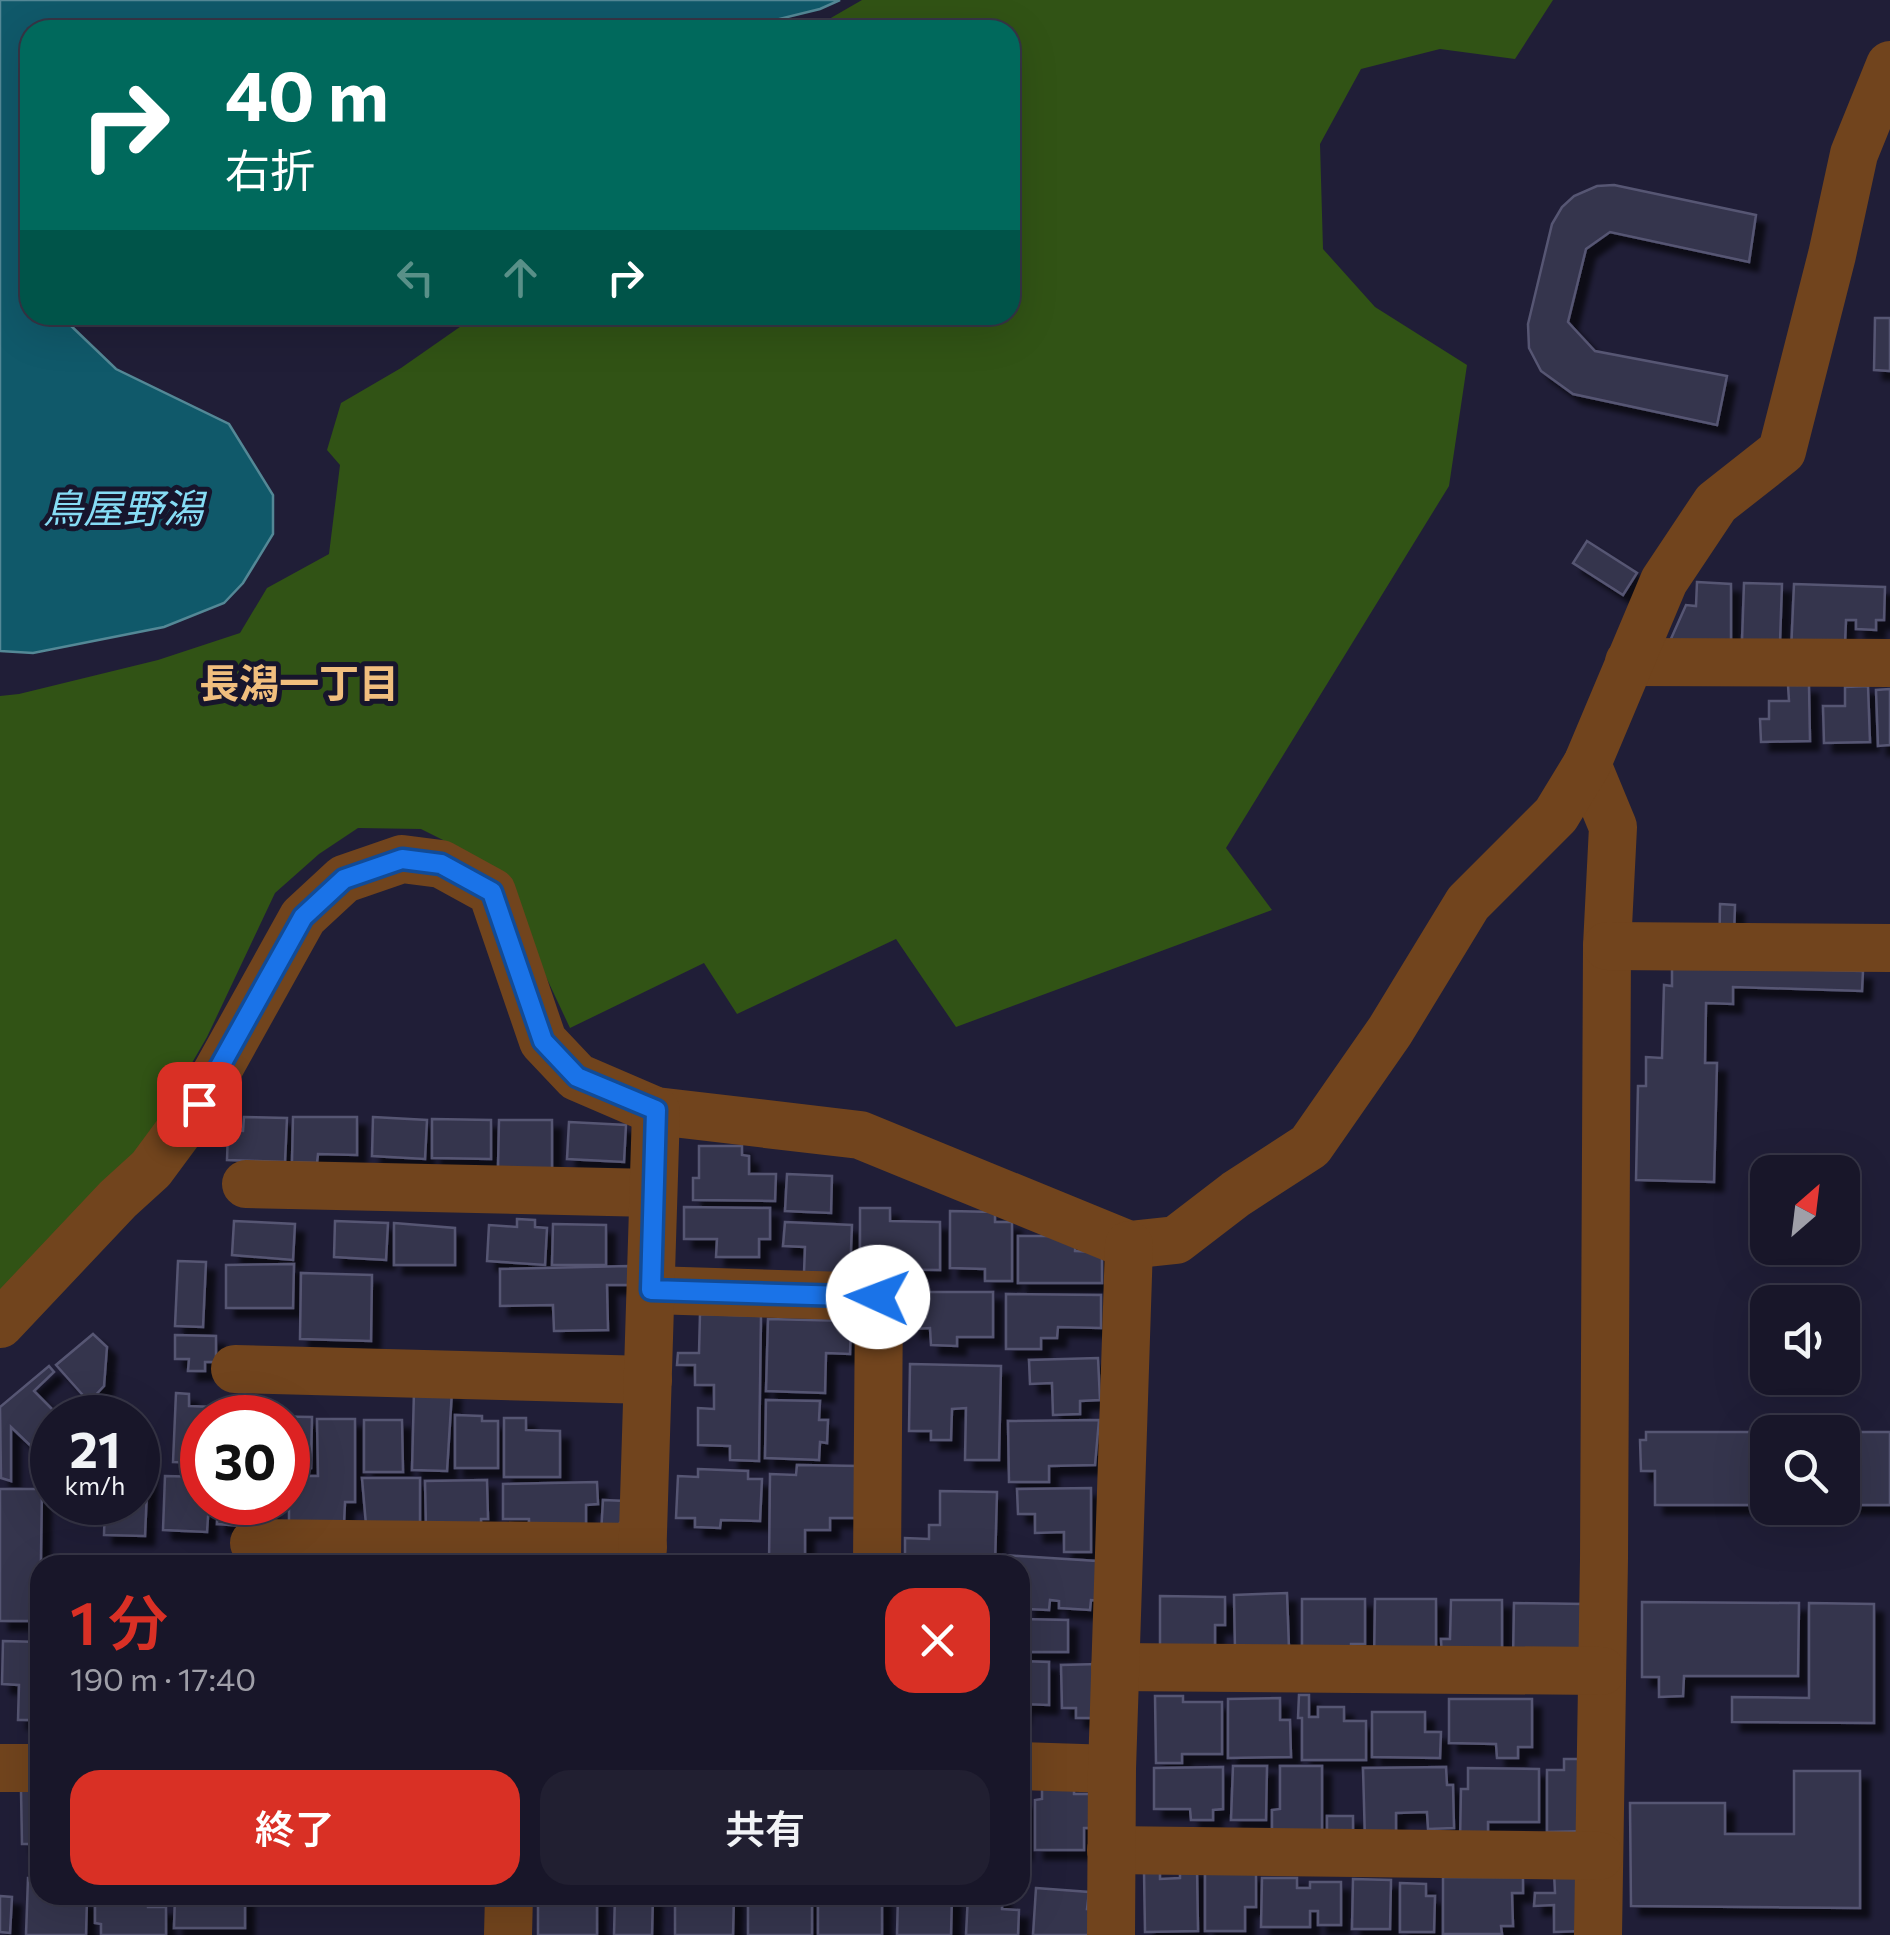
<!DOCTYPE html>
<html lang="ja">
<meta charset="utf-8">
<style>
:root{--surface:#181629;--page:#211f31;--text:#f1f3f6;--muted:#9f9fa8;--line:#363546;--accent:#d93025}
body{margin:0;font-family:Commissioner,"Noto Sans JP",sans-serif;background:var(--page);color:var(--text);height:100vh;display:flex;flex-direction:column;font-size:38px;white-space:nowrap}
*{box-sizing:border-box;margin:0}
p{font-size:32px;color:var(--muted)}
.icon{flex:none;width:55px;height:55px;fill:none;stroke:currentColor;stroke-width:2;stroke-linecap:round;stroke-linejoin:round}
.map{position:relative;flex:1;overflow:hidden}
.side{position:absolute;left:30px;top:1555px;width:1000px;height:350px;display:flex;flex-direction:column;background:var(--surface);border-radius:30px;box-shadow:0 10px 40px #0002,0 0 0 2px var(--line)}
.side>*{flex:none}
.hud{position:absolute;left:20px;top:20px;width:1000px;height:305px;border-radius:30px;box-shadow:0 10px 40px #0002,0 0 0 2px var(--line);background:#00695c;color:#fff;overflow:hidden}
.needle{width:65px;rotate:28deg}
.buttons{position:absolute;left:1750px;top:1155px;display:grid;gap:20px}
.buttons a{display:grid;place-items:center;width:110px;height:110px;border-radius:20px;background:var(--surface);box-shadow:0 10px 40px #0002,0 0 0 2px var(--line);font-size:50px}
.speed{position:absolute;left:30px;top:1395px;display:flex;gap:20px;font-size:50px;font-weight:700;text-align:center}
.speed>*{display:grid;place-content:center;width:130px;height:130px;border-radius:50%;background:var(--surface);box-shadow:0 10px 40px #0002,0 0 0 2px var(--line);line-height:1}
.speed small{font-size:25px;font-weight:400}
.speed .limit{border:15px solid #d22;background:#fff;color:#111}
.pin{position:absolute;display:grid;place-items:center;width:85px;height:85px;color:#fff;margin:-42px;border-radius:20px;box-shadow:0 5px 15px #0006}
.me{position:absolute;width:110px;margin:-55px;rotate:272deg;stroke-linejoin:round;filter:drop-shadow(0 0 8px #0008)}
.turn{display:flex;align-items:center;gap:35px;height:210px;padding:0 40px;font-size:45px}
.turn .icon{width:130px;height:130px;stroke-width:2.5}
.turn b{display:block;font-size:70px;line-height:85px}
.lanes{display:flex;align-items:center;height:95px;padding:0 40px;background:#0003;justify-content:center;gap:50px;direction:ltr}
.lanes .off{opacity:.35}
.round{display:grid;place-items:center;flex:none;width:105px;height:105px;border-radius:30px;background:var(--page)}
.summary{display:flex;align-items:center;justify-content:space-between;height:170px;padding:0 40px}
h1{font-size:60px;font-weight:600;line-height:75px;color:var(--accent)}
.primary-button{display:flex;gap:20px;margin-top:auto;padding:20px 40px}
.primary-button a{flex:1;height:115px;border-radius:30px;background:var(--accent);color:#fff;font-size:40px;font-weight:600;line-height:115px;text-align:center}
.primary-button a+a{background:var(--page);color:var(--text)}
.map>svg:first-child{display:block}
.green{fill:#315315}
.water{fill:#10596a;stroke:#548896;stroke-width:2.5}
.building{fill:#35344e;stroke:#575673;stroke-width:2.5;filter:url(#shadow)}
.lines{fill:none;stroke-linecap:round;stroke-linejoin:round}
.minor{stroke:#71441d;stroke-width:48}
.route-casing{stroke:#114b97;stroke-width:25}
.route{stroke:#1a73e8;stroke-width:18}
.labels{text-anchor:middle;stroke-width:10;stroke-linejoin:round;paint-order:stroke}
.water-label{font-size:40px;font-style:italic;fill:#86dcf5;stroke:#17152c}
.neighbourhood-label{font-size:40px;font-weight:bold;fill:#f1be7e;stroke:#17152c}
</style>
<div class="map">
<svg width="1890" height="1935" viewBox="0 0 1890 1935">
<defs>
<filter id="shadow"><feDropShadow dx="9" dy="9" stdDeviation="2.5" flood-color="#0009"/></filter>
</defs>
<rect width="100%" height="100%" fill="#201e37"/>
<path class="green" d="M862,0H1553L1515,59L1440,49L1361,69L1320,144L1323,249L1375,307L1467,365L1449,486L1226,848L1272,910L956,1027L896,939L737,1014L704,963L570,1028L525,932L457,847L421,829L358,828L319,854L275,893L207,1037L142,1149L0,1298V696L19,694L158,660L240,633L267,588L329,554L340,465L327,450L341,403L401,368L477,315H1010V30H810Z"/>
<path class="water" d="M0,0H840L820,9L734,30H30V315H68L67,322L116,369L229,424L273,495V534L243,583L224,603L164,627L33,653L0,651Z"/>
<g class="building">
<path d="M1614,185L1756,215L1749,262L1610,232L1586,249L1568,322L1595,351L1727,376L1717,425L1573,394L1541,371L1529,348L1528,324L1552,224L1562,207L1574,196L1597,186Z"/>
<path d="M1875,318H1890V371L1874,370Z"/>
<path d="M1587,541L1637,573L1623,595L1573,563Z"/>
<path d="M1697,582L1731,584V641H1670L1686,605L1696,606Z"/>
<path d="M1744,583L1782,584L1780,642L1742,641Z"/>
<path d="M1794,584L1885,587L1884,620H1876V630L1856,629V620H1846L1845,644L1791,652Z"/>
<path d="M1788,685H1809L1810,741L1761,742L1760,719H1769V701H1789Z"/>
<path d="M1868,686L1870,742L1824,743L1823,706H1845V687Z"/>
<path d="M1890,689V745L1878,746L1876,690Z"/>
<path d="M1720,904L1735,905L1733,968L1863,971L1862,991L1733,987V1004L1706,1003L1705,1063H1717L1714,1182L1636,1180L1638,1086H1646V1057L1662,1058L1664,985L1672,986V968L1719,969Z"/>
<path d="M244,1117L287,1118L285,1162L227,1160L228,1130L243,1131Z"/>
<path d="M293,1117H357V1155L318,1154L317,1163L292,1162Z"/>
<path d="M373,1117L427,1120L425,1159L372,1156Z"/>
<path d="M432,1119L491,1120V1159L432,1158Z"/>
<path d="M499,1120H552V1169H498Z"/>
<path d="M569,1122L626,1125L624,1162L567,1159Z"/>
<path d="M699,1146H742V1155L749,1156V1174H776L775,1201L693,1200V1178H699Z"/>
<path d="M787,1174L832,1176L831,1213L785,1211Z"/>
<path d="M684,1207L770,1208V1239H759V1257H716L717,1239H684Z"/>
<path d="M860,1208H890V1221L940,1222V1270L860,1269Z"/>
<path d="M950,1211L995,1212V1222H1012V1281H985V1269L950,1268Z"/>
<path d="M517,1219L535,1220V1227L547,1228L545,1265L487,1261L489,1225L517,1227Z"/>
<path d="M234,1221L295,1224L293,1260L232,1255Z"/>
<path d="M335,1221L388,1223L386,1260L334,1257Z"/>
<path d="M785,1222L852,1225L850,1275L804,1273L805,1247L783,1246Z"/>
<path d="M394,1223L455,1228V1265H394Z"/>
<path d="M553,1224L606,1225V1265H552Z"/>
<path d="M1018,1236H1076L1075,1251L1102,1252V1283H1018Z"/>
<path d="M178,1261L206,1262L203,1327L175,1326Z"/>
<path d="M294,1264L293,1308H226V1265Z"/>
<path d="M629,1266V1285H607L608,1330L554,1331L553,1305L500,1306V1269Z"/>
<path d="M301,1273L372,1275L371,1341L300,1339Z"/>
<path d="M912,1292H993V1337H957V1346L931,1345L930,1328L912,1329Z"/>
<path d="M1006,1294L1101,1295V1328L1058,1327L1057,1338H1041V1349H1006Z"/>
<path d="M700,1314L761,1316L759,1461L730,1460V1446L698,1445V1408L714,1409V1385H695V1365H677L678,1353H699Z"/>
<path d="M768,1319L851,1321L850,1354L826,1353L825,1393L766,1391Z"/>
<path d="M93,1334L107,1347L104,1386L89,1402L56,1365Z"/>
<path d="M175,1335L216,1336V1362H205V1371H188L189,1359H175Z"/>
<path d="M1098,1358L1100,1400L1080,1401V1414L1053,1415L1052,1383L1030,1384L1029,1360Z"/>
<path d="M910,1364L1001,1366L999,1460H965L966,1408L952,1409L951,1440H931V1431H909Z"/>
<path d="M49,1366L54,1372L34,1391L61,1418H52V1436L37,1452L11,1427V1481L1,1478L0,1407Z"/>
<path d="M414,1390L452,1391L447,1471L412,1470Z"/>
<path d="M176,1393L189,1394V1406L241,1408L240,1418H202V1463L173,1462Z"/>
<path d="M766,1400L820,1401L819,1420H828L827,1443L820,1442L819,1460L765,1458Z"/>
<path d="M455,1415L482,1416V1421H498V1468H455Z"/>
<path d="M252,1416L312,1417L311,1468H288V1418Z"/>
<path d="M504,1418H526V1430L560,1431V1477H504Z"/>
<path d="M317,1419H355V1502H345L344,1524L289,1523V1476H318Z"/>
<path d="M364,1420H402L403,1472H364Z"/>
<path d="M1099,1420L1095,1465L1049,1466V1482H1009L1008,1421Z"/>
<path d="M1646,1432H1890V1505H1842V1432H1768V1505H1655V1471H1641L1640,1440H1646Z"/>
<path d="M138,1444H149L145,1536L104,1535L105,1502H138Z"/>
<path d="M797,1465L861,1466V1518H830V1530H805V1557L791,1556V1565H769L770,1474L796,1475Z"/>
<path d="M698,1469L748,1471V1479H762L760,1521L721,1520L720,1528L695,1527V1518H676L678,1476L698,1477Z"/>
<path d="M165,1476L202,1477V1502H209L207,1532L163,1530Z"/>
<path d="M362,1478H420V1525H366Z"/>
<path d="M487,1480L488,1519H481V1533L426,1528L425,1481Z"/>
<path d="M597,1482L598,1504L586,1505V1528L529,1529V1519H503V1484Z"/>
<path d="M1091,1488V1552H1064V1532L1035,1533V1514H1018L1017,1489Z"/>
<path d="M0,1489H42L40,1621H0Z"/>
<path d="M940,1491L997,1492L995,1565H905V1538L929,1539V1525H940Z"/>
<path d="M603,1500L627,1501L631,1511L607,1537L601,1534Z"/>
<path d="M218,1502H270L269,1513H258V1527L217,1524Z"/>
<path d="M1003,1555L1097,1561L1104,1601L1091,1600L1090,1610L1059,1608V1601L1050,1600L1049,1610L1026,1609L1027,1598H1020V1565H1002Z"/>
<path d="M210,1561L251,1563V1565H210Z"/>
<path d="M1287,1593L1289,1649L1235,1650L1234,1595Z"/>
<path d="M1160,1596L1225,1597V1625H1215V1647L1160,1646Z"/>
<path d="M1302,1599H1365V1644H1351V1659L1302,1649Z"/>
<path d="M1375,1599H1436V1649L1374,1662Z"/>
<path d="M1451,1600H1502V1660L1442,1661L1441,1639H1450Z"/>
<path d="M1642,1602L1799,1603L1798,1676H1684L1683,1696L1659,1697V1677H1642Z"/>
<path d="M1514,1603L1586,1604V1662L1513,1661Z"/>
<path d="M1809,1603L1874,1604V1723L1732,1722V1697L1809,1698Z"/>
<path d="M1020,1619L1068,1620V1652H1020Z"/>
<path d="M3,1641L40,1642V1720H18L19,1685L2,1684Z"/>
<path d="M1020,1661L1049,1662V1705L1022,1704L1021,1716Z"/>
<path d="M1099,1664V1718H1076V1708H1062L1061,1665Z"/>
<path d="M1299,1695H1309V1717H1318V1707H1344V1721H1366V1760H1302V1718H1298Z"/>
<path d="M1155,1696H1183V1702H1222V1754H1182V1763H1156Z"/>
<path d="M1280,1698V1720H1290L1291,1757L1228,1758V1699Z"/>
<path d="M1449,1699H1532V1747H1518V1758H1497L1496,1744L1449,1743Z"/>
<path d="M1372,1712H1425V1732H1441L1440,1758L1372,1757Z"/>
<path d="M1564,1759H1578L1591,1831L1547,1832V1770H1564Z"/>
<path d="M1233,1766H1267L1266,1820H1231Z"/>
<path d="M1280,1766H1322V1841L1272,1840V1810L1280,1809Z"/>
<path d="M1223,1767V1809L1213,1810V1820H1191L1190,1809H1154V1768Z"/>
<path d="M1446,1767L1447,1785H1453L1454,1828L1428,1829L1427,1812L1396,1813V1840L1365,1841L1363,1768Z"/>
<path d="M1468,1768L1539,1769V1822H1488V1842H1460L1461,1789H1468Z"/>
<path d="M1794,1771H1860V1908L1631,1906L1630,1803H1725V1834H1794Z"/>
<path d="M1042,1784H1074V1794H1095L1096,1828H1084V1850H1035V1800L1042,1799Z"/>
<path d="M21,1790H40V1844H22Z"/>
<path d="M1020,1800H1024L1023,1851H1020Z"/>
<rect x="1327" y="1816" width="26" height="24"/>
<path d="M1180,1868H1197L1198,1931L1145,1932L1144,1871H1160V1879L1180,1878Z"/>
<path d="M1205,1872L1256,1873V1907H1245V1931H1205Z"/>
<path d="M1554,1872H1585V1931L1554,1932V1905L1534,1906L1535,1893H1555Z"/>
<path d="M1443,1877H1523V1893H1512L1513,1926H1501L1502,1934H1443Z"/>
<path d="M28,1878H40V1895H76V1899H87L86,1935H26Z"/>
<path d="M1262,1878H1297V1888H1310V1882H1341V1925H1318V1911H1310V1927H1261Z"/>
<path d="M1353,1879L1391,1880L1390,1929H1352Z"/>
<path d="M1400,1883L1426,1884V1896H1435L1434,1932H1400Z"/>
<path d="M1036,1888L1089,1892L1087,1909L1102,1910L1100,1935H1033Z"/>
<path d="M95,1895H148V1907H166V1935H101V1924L95,1923Z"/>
<path d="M175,1895H245V1928H174Z"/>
<rect x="538" y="1895" width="59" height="40"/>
<path d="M615,1895H653L652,1935H614Z"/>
<path d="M675,1895H734L733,1935H675Z"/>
<rect x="748" y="1895" width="64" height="40"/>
<rect x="818" y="1895" width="64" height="40"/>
<path d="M898,1895H952L951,1935H897Z"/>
<path d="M968,1895H1002V1909L1019,1910L1018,1935H966Z"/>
<path d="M0,1896L12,1897L10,1933L0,1932Z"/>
</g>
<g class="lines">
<g class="minor">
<path d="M1629,662L1890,663"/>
<path d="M1587,764L1613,827L1607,946L1604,1559L1598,1935"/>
<path d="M1607,946L1890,948"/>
<path d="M246,1184L653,1193"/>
<path d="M651,1290L879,1297L877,1565"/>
<path d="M0,1324L118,1199L151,1169L199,1104L303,917L344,879L402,859L441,864L492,892L543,1041L577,1077L656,1111L860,1135L1129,1245L1176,1240L1236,1194L1310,1146L1390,1031L1468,903L1556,815L1587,764L1664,581L1716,503L1782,451L1832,255L1854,154L1890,65"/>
<path d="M235,1369L648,1380"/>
<path d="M254,1543L643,1547"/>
<path d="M642,1565L656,1111"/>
<path d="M1115,1667L1602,1671"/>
<path d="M1020,1766L1112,1769"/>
<path d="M0,1768H40"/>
<path d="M1111,1850L1599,1856"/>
<path d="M508,1935L509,1895"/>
<path d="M1111,1935L1112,1769L1129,1245"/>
</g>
</g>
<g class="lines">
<defs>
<path id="route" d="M199,1104L303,917L344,879L402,859L441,864L492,892L543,1041L577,1077L656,1110L651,1290L878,1297"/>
</defs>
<use href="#route" class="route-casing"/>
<use href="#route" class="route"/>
</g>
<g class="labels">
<g class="water-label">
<text x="123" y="523">鳥屋野潟</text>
</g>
<g class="neighbourhood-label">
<text x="299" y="698">長潟一丁目</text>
</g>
</g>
</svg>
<div class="buttons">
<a><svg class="needle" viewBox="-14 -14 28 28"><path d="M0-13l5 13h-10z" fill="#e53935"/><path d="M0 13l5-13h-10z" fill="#9f9fa8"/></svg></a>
<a><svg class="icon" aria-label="sound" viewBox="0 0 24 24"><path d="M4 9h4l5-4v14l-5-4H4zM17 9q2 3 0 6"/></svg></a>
<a><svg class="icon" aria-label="search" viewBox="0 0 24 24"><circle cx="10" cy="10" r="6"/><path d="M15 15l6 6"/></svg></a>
</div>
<div class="speed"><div>21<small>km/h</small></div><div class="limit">30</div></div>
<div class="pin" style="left:199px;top:1104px;background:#d93025"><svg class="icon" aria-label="arrive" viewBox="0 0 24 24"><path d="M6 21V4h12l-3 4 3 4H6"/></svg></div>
<svg class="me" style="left:878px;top:1297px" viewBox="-20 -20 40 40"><circle r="19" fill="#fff"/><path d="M0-13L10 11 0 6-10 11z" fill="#1a73e8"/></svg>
<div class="hud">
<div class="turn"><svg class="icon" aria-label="right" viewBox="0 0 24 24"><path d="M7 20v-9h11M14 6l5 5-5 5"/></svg><div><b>40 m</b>右折</div></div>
<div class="lanes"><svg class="icon off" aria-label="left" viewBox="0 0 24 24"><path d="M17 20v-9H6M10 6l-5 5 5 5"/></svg><svg class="icon off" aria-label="ahead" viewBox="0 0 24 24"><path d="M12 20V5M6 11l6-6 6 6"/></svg><svg class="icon" aria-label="right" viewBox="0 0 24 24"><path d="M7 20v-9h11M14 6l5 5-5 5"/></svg></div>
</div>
<section class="side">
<div class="summary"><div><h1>1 分</h1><p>190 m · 17:40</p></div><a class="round" style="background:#d93025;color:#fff"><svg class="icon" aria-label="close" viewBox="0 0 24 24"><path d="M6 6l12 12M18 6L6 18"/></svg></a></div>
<div class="primary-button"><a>終了</a><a>共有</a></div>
</section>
</div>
